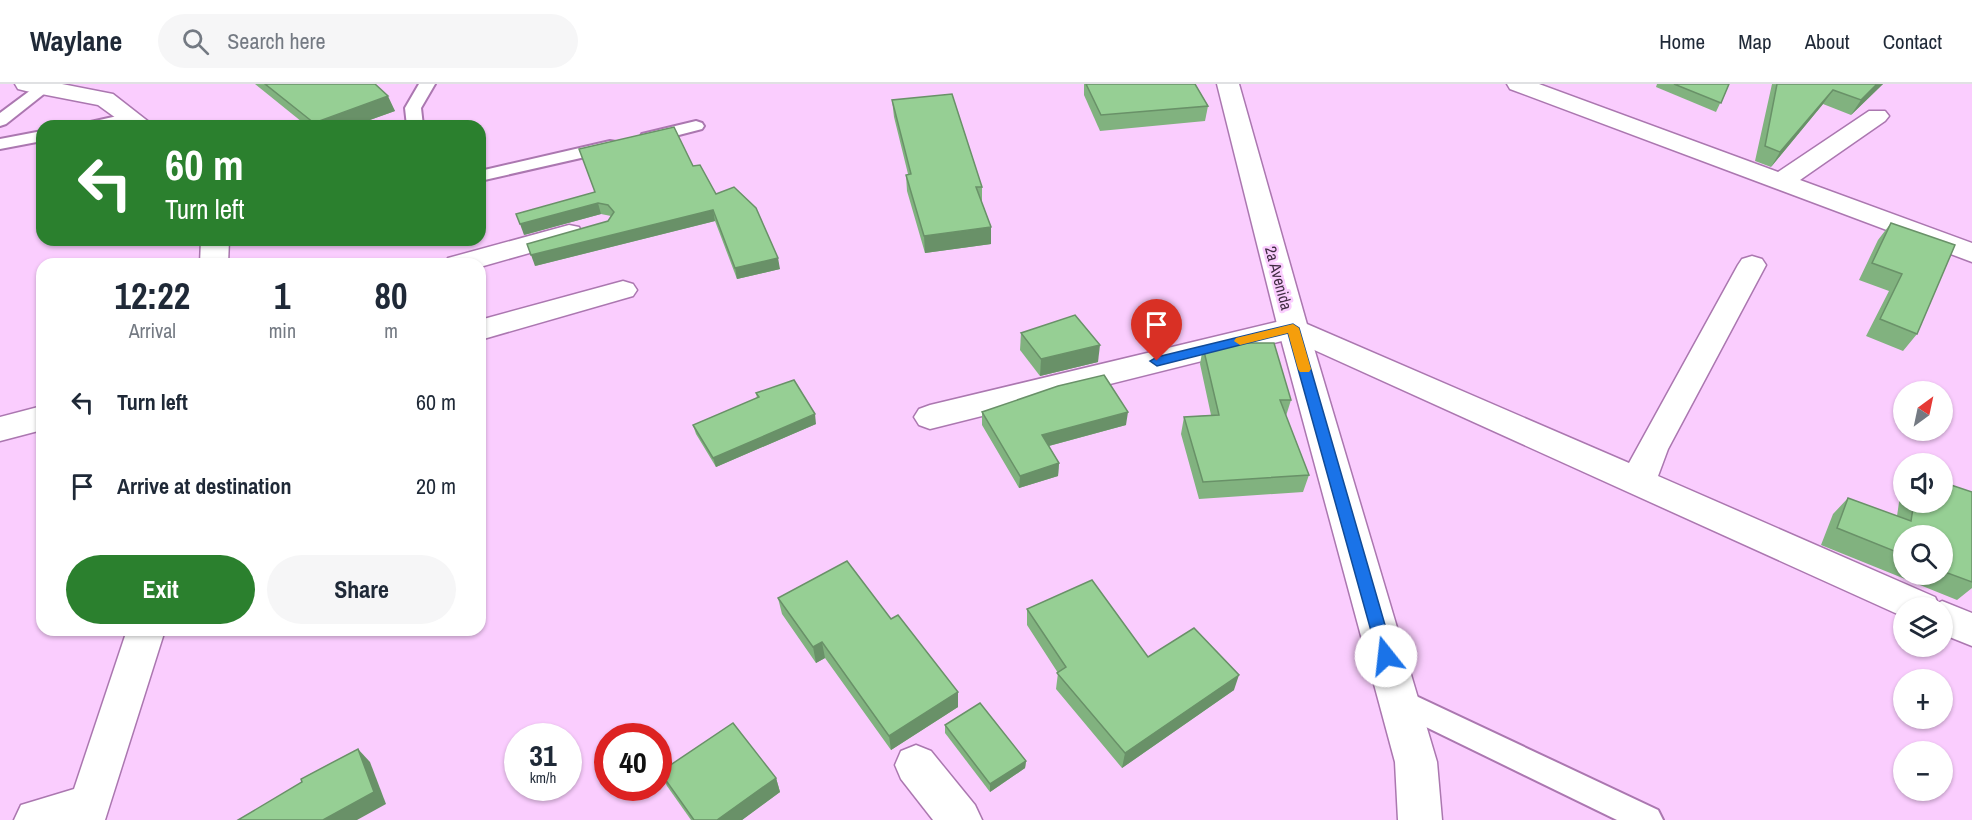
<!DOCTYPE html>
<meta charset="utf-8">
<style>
:root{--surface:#fff;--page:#f6f6f7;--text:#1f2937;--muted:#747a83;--line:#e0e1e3;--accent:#2b802e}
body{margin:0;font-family:"Archivo Narrow",sans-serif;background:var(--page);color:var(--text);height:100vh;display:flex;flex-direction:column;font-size:22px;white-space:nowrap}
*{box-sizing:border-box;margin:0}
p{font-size:20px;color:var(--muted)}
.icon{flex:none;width:33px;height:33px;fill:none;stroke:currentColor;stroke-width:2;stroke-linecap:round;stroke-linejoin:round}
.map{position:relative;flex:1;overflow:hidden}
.details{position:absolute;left:36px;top:174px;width:450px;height:378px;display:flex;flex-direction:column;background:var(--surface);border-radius:18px;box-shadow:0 2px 4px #0004}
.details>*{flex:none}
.hud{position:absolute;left:36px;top:36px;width:450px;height:126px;border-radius:18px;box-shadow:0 2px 4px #0004;background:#2b802e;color:#fff;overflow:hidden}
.needle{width:39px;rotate:33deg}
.tools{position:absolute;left:1893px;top:297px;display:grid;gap:12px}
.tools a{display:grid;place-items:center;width:60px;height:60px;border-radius:50%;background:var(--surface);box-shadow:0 2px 4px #0004;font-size:30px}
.speed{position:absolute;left:504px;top:639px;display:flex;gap:12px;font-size:30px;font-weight:700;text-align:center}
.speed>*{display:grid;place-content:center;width:78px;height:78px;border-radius:50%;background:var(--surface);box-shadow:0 2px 4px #0004;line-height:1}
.speed small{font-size:15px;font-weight:400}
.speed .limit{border:9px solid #d22;background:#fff;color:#111}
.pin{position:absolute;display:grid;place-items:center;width:51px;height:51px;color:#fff;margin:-62px -26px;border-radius:50% 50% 50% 0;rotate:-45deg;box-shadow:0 0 6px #0007}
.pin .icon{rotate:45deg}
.me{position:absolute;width:66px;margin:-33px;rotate:344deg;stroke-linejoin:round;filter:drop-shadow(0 0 4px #0008)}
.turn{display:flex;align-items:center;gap:21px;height:126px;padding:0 30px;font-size:27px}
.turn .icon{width:78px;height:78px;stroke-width:2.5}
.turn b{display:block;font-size:42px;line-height:51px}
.eta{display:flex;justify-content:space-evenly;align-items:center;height:102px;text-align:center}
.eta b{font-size:36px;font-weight:700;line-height:42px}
.button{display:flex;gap:12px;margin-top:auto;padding:12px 30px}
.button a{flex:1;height:69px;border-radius:36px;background:var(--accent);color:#fff;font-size:24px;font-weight:700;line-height:69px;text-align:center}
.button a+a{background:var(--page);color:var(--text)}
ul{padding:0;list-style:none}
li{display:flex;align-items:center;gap:18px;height:84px;padding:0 30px}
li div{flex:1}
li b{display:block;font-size:22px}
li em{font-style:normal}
header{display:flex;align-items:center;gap:36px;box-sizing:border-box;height:84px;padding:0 30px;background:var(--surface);border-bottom:2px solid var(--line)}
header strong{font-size:28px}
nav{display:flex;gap:33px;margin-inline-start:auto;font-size:21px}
.search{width:420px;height:54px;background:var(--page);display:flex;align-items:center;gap:15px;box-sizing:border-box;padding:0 21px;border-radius:33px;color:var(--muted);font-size:22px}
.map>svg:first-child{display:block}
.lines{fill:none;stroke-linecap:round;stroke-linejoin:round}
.lane-casing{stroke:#ab77b0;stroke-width:4}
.street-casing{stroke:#ab77b0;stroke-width:3}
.secondary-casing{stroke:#ab77b0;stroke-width:3}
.lane{fill:#fff;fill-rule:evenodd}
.street{fill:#fff;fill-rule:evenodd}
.secondary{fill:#fff;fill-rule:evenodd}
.wall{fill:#81b27f;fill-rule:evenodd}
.shaded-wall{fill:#699168}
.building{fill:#96cf94;stroke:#699168;stroke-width:1.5}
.route{fill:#1a73e8;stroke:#114b97;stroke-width:1.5}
.slow{fill:#f59e0b}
.labels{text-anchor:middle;stroke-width:5;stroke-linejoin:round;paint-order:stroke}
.street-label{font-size:16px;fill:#412c43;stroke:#facdfe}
</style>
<header>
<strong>Waylane</strong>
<div class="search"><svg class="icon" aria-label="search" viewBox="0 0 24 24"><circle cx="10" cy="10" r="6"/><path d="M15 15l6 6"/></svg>Search here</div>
<nav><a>Home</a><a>Map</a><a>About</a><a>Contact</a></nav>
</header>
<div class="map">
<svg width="1972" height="736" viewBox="0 0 1972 736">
<rect width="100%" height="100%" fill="#facdfe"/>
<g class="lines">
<defs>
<g id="lane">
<path d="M39,0L54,2L6,40L0,42V29Z"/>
<path d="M419,0H435L421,24L423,42H407L405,24Z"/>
<path d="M131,29L137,31L139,34L137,37L116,42H84L86,39Z"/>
<path d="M696,37L702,39L704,42L702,45L648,59L640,54L642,50Z"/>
<path d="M42,47V57L0,65V55Z"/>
<path d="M610,57L616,58L618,62L616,66L480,97V87Z"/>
<path d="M1399,604L1658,726L1663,736H1617L1389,625L1385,616L1389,607Z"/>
</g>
<g id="street">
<path d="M15,0H62L113,10L154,42H127L98,21L26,7L18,5Z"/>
<path d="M1507,0H1539L1778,88L1869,27H1885L1889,32L1885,37L1800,96L1972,159V178L1510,5Z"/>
<path d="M569,141L579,143L582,149L579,155L480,183V180H444L448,174Z"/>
<path d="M201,156H229L228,180H200Z"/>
<path d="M1752,172L1762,175L1766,181L1668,365L1658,392L1935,513L1938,519L1942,517L1972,529V562L1942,550V524H1904V533L1290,255L930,345L919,341L914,333L919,325L930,321L1293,234L1629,379L1738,181L1742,175Z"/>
<path d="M623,197L633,200L637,206L633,212L480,256V236Z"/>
<path d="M42,322V346L0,357V333Z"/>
<path d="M127,546H165L105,736H14L21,721L74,705Z"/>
<path d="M916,661L931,667L975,721L982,736H933L901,695L895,681L901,667Z"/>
</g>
<path id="secondary" d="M1217,0H1239L1308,244L1437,678L1442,736H1398L1395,678L1278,244Z"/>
</defs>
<use href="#lane" class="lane-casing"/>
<use href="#street" class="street-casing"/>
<use href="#secondary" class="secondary-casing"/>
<use href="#lane" class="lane"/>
<use href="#street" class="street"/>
<use href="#secondary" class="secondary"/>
</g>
<g class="wall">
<path d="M255,0H375L395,27L353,42H307Z"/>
<path d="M1084,0H1195L1208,22L1205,37L1100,47L1084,11Z"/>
<path d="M1657,0H1729L1716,28L1656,3Z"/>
<path d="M1772,0H1883L1851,31L1823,20L1771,83L1755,77Z"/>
<path d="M892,16L982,103V119L991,143V160L925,169L907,107L906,91L908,90L894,33Z"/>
<path d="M579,65L693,82L780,185L737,195L715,137L535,182L608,137L611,132L601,130L524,151L595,108Z"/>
<path d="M1891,139L1917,250L1903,267L1866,252L1889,207L1859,196L1878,156Z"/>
<path d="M1021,249L1098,278L1040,292L1020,266Z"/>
<path d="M1203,263L1291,316L1286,332L1309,391L1303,408L1199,415L1181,350L1184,333L1211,331L1200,280Z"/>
<path d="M756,309L816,340L716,383L696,350L693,341L757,314Z"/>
<path d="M982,328L1126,341L1049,362L1059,379L1058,392L1019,404L982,341Z"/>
<path d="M1904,403V418H1942L1972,408V504L1957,516L1821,461L1833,430L1848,414L1897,432L1901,405ZM1904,452H1942V490H1904Z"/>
<path d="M778,514L958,623L891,666L825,574L816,579L782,530Z"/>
<path d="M1027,525L1148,573L1234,606L1122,684L1056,605L1058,589L1027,541Z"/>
<path d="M945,641L1026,677L1025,684L990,708L945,649Z"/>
<path d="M660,688L776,694L780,708L742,736H691L667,702Z"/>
</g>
<g class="shaded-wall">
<path d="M1877,0H1883L1851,31L1861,16Z"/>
<path d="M1833,6L1823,20L1771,83L1780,68Z"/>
<path d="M388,12L395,27L353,42H316L314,39Z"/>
<path d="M598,119L601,130L524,151L520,140Z"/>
<path d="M713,126L715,137L535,182L531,171Z"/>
<path d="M991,143V160L925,169L924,152Z"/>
<path d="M778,174L780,185L737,195L735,184Z"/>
<path d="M1100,261L1098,278L1040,292L1041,275Z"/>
<path d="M1128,328L1126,341L1041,364L1042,351Z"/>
<path d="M815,330L816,340L716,383L713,374Z"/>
<path d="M1059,379L1058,392L1019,404L1020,392Z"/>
<path d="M822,558L825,574L816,579L813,563Z"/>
<path d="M1239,591L1234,606L1122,684L1125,669Z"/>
<path d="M958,608V623L891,666L889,652Z"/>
<path d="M358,665L370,678L386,720L357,736H323Z"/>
<path d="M1026,677L1025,684L990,708V700Z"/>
<path d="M776,694L780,708L742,736H717Z"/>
</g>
<g class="building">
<path d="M265,0H375L388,12L314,39Z"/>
<path d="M1086,0H1195L1208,22L1101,31Z"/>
<path d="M1674,0H1729L1721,19Z"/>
<path d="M1777,0H1877L1861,16L1833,6L1780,68L1765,62Z"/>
<path d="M952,10L982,103H976L991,143L924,152L906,91L911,90L892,16Z"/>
<path d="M674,43L693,82L700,81L716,110L734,103L756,124L778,174L735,184L713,126L531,171L527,160L608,137L614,128L608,121L598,119L520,140L516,130L595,108L579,65Z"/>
<path d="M1891,139L1955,161L1917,250L1880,235L1902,190L1872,179Z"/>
<path d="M1075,231L1100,261L1041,275L1021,249Z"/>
<path d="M1218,259H1274L1291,316H1280L1309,391L1203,398L1184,333L1219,331L1203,263Z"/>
<path d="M1104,291L1128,328L1042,351L1059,379L1020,392L982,328L1058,302Z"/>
<path d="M794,296L815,330L713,374L693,341L759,313L756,309Z"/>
<path d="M1942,398L1972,408V498L1942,487V452H1904V471L1837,444L1848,414L1911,437L1914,418H1942Z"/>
<path d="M847,477L891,535L898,531L958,608L889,652L822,558L813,563L778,514Z"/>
<path d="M1092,496L1148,573L1194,544L1239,591L1125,669L1057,589L1066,583L1027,525Z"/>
<path d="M980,619L1026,677L990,700L945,641Z"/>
<path d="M733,639L776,694L717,736H694L660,688Z"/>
<path d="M358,665L374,708L323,736H238L302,698L301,695Z"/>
</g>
<path class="route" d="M1293,240L1299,244L1394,572L1392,577H1381L1378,572L1288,249L1157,282L1150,277L1157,273Z"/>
<path class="slow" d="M1293,240L1299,244L1311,285L1309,288H1300L1298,285L1288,249L1240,261L1234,257L1236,254Z"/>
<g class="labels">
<g class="street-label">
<text transform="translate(1279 194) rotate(75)" y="6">2a Avenida</text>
</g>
</g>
</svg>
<div class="tools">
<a><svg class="needle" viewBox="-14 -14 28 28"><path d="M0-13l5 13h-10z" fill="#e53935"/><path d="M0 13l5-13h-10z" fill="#747a83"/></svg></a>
<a><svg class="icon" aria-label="sound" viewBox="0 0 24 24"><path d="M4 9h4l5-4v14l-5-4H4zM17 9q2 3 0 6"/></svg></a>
<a><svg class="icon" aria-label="search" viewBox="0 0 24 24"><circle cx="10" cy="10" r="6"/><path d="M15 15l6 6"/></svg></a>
<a><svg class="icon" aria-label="layers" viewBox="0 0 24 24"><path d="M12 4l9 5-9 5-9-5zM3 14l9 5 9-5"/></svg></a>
<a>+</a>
<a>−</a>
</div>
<div class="speed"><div>31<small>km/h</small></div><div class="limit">40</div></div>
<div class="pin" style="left:1157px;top:277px;background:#d93025"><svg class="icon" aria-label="arrive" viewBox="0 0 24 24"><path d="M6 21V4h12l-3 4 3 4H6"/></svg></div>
<svg class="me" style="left:1386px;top:572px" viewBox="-20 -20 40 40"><circle r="19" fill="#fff"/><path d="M0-13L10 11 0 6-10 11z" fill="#1a73e8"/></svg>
<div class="hud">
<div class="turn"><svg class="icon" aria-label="left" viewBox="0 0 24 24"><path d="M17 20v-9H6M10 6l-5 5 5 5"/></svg><div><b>60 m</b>Turn left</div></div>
</div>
<section class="details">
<div class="eta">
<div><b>12:22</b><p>Arrival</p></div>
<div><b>1</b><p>min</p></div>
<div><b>80</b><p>m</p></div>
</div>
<ul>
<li><svg class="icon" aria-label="left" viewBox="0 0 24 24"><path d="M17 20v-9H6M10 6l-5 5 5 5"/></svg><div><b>Turn left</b></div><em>60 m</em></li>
<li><svg class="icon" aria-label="arrive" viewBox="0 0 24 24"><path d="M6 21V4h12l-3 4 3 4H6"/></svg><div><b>Arrive at destination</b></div><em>20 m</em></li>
</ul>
<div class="button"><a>Exit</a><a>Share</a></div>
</section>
</div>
